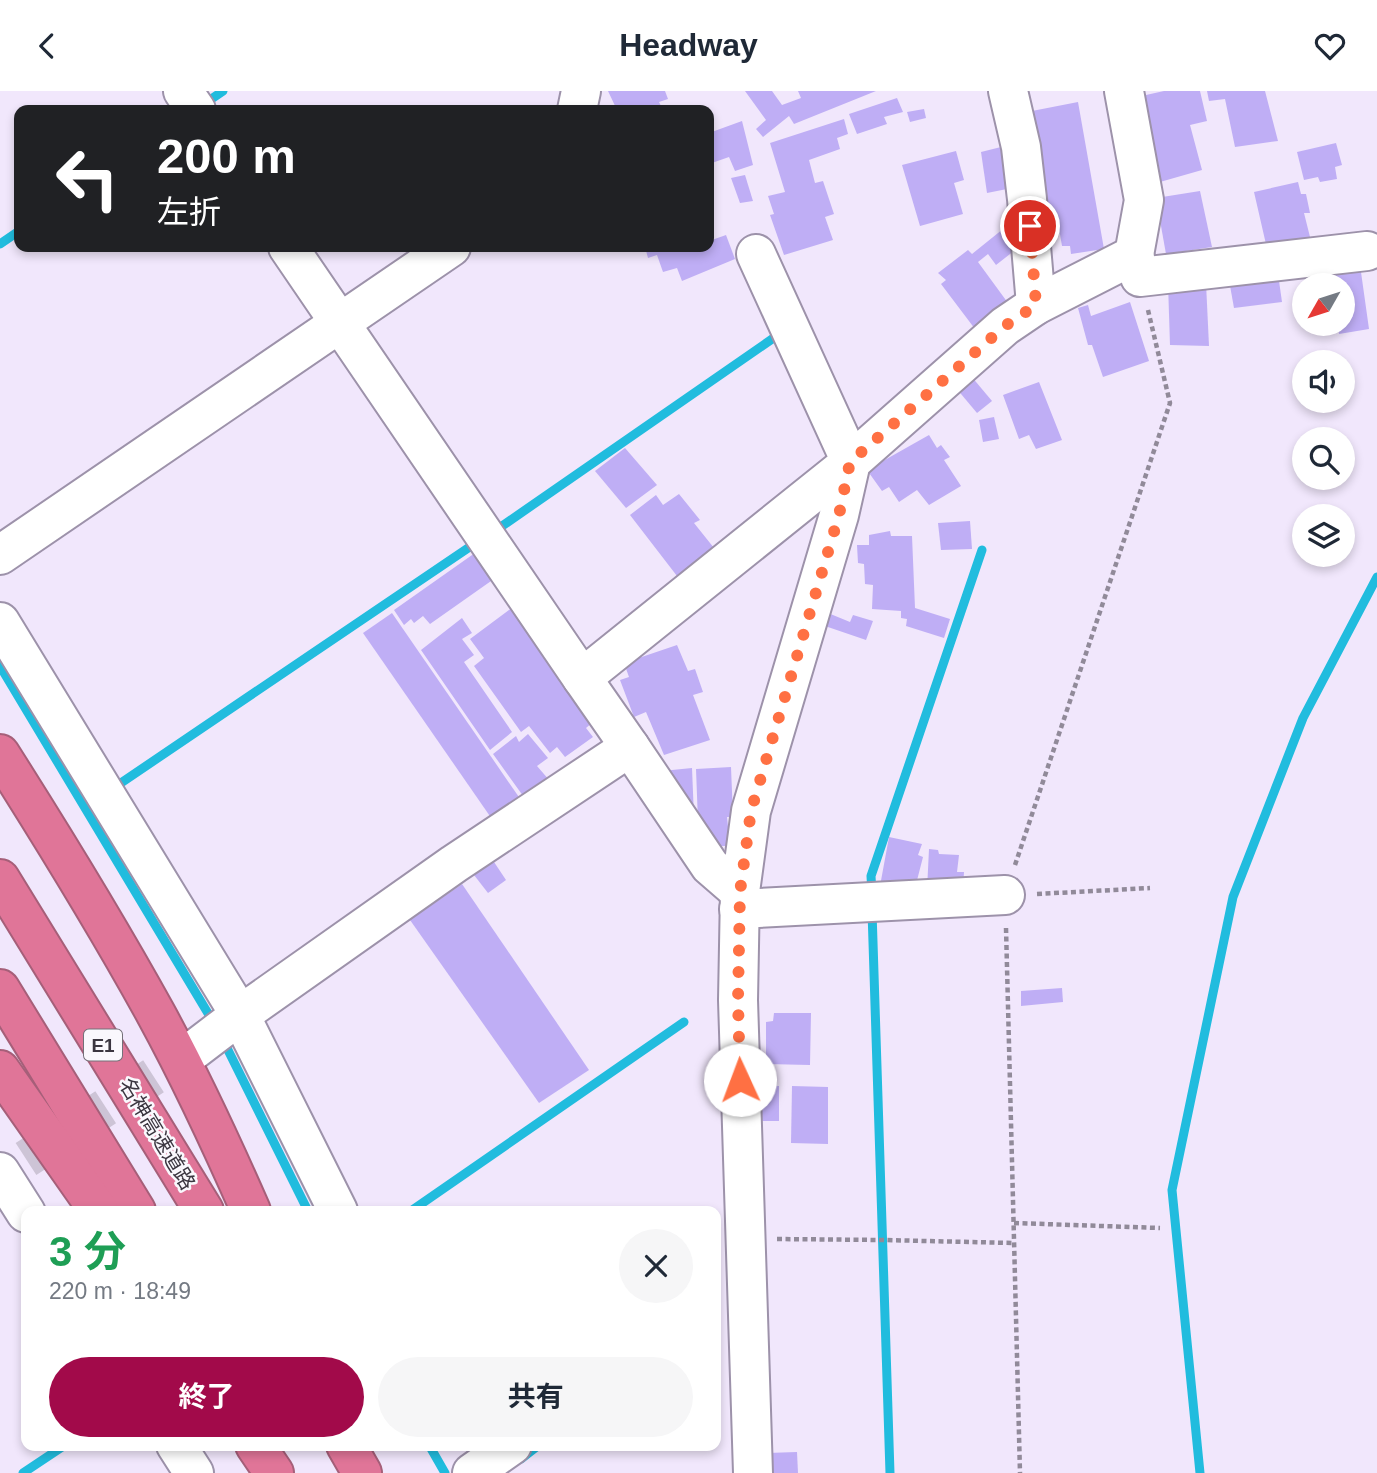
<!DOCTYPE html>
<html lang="ja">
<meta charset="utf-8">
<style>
:root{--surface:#fff;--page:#f6f6f7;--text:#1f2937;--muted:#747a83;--accent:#a20a4a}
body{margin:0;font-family:Helvetica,"Noto Sans JP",sans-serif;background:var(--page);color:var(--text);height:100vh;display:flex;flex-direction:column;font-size:26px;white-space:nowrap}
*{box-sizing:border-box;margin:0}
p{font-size:23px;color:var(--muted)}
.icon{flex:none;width:38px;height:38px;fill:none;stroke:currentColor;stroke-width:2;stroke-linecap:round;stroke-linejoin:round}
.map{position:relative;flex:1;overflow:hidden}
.sheet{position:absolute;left:21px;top:1115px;width:700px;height:245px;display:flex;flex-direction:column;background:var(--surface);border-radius:14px;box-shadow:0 4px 10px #0003}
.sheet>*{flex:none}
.top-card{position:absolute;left:14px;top:14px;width:700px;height:147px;border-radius:14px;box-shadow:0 4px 10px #0003;background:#202124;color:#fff;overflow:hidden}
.needle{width:46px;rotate:231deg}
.controls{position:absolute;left:1292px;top:182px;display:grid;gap:14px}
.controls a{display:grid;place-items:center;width:63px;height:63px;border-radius:50%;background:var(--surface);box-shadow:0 4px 10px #0003;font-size:35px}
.pin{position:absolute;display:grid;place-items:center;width:60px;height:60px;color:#fff;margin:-30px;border:4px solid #fff;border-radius:50%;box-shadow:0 2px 7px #0007}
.me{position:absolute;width:77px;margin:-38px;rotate:358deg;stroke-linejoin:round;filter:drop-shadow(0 0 5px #0008)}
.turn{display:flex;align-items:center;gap:24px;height:147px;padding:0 28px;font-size:32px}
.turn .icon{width:91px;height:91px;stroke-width:2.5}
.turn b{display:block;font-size:49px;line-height:60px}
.round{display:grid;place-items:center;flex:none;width:74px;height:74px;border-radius:37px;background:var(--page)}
.head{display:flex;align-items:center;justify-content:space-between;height:119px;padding:0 28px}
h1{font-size:42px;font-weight:700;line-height:52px;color:#1e9e55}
.cta{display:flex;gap:14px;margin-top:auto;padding:14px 28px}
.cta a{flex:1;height:80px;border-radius:42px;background:var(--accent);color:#fff;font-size:28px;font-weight:700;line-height:80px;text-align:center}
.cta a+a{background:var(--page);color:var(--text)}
header{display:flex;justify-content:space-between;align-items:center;height:91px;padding:0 28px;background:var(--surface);font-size:32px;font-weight:700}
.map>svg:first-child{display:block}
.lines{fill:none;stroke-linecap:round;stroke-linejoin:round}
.stream{stroke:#21bcde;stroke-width:9}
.building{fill:#bfaef5}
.minor-tunnel{stroke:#cdc4d6;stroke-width:38;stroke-dasharray:38 19;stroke-linecap:butt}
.minor-casing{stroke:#9d92aa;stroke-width:42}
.highway-casing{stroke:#a65f79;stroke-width:42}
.path{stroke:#918a99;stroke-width:4.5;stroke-dasharray:5 3.5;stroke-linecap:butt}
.minor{stroke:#fff;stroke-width:38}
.highway{stroke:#e07598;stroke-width:38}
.route{stroke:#ff7043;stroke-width:12;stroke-dasharray:0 21.6}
.labels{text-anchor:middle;stroke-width:5;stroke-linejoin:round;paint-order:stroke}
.shield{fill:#faf8fd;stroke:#747079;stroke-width:2}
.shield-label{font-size:19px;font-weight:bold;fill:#3b3640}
.street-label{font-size:21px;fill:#3b3640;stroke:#faf8fd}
</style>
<header><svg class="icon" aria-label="back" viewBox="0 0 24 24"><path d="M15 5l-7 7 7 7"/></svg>Headway<svg class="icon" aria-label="heart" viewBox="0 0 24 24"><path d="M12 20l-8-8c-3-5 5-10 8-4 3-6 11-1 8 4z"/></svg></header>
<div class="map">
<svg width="1377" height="1382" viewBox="0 0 1377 1382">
<rect width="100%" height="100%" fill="#f1e7fc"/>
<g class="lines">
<g class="stream">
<path d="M204,13L223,0"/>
<path d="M0,153L19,140"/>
<path d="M492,442L775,246"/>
<path d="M0,575L215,934"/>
<path d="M112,698L477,451"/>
<path d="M872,803L871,785L982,459"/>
<path d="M872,820L890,1382"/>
<path d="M223,949L308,1120"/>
<path d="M411,1120L684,931"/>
<path d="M429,1354L445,1382"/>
<path d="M521,1368L539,1354"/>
<path d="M23,1382L65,1354"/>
<path d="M1200,1382L1172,1099L1233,806L1303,627L1377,486"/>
</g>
</g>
<g class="building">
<path d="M608,0H665L668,8L659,11L663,19H617Z"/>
<path d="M745,0H772L782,14L801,7L798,0H876L794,33L789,25L763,46L756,38L766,29Z"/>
<path d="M1164,0H1200L1207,30L1190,34L1202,79L1160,91L1137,6Z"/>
<path d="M1207,0H1265L1278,50L1235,56L1225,8L1209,10Z"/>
<path d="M897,7L903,21L884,26L887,33L857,43L849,23Z"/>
<path d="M1078,11L1104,158L1071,163L1070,155H1062L1057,126L1047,127L1032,20Z"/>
<path d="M924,18L926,27L910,31L907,21Z"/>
<path d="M844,28L848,43L837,47L840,58L809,69L815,92L823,90L834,123L825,126L833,149L784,164L770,124L774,123L768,105L785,101L770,52Z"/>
<path d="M742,30L753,74L735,80L729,66L709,73V42Z"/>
<path d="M1336,52L1342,74L1335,76L1337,88L1320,91L1318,86L1304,89L1297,61Z"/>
<path d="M1001,56L1012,97L987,102L981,61Z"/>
<path d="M956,60L964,89L954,92L963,123L920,135L902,74Z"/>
<path d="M745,84L753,110L740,112L731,87Z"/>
<path d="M1298,91L1301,103H1306L1310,122H1304L1312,154L1268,162L1254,101Z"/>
<path d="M1200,100L1212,156L1166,163L1156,107Z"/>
<path d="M1003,138L1019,156L996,174L988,163L978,171L1008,212L975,238L941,193L946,189L938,182L968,159L972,163Z"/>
<path d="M726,144L735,168L682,190L677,177L663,181L657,164L648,167L645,156H709V150Z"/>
<path d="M1360,174L1369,238L1339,243L1338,233H1342V194H1334L1332,177Z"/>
<path d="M1278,183L1282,211L1234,217L1229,189Z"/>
<path d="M1168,192H1206L1209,255L1170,254Z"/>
<path d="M1130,211L1149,270L1103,286L1092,254H1088L1078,217L1088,214L1091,225Z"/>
<path d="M971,285L992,310L977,322L956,297Z"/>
<path d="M1039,291L1062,349L1036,358L1029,344L1019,348L1003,304Z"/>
<path d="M994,326L999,348L983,351L979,329Z"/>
<path d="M929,344L937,357L941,354L950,366L944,369L961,395L929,414L917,399L899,411L889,396L882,400L867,379Z"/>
<path d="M625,357L657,394L626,417L595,380Z"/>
<path d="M679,403L700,429L694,432L714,457L677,485L630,424L656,404L663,414Z"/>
<path d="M970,430L972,458L941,459L938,432Z"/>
<path d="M890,440L891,445H912L915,517L950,528L944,547L906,535L907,528L901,527V520L872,518L873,494L865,493L864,473L858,472L857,454H869V444Z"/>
<path d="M482,457L501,483L430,533L423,525L414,532L411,528L404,534L394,519Z"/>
<path d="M513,516L593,631L586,637L593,646L565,666L557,656L550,662L529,635L521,641L474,575L484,567L470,548Z"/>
<path d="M392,522L523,712L494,731L363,542Z"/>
<path d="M828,522L850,531L853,524L873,530L866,549L825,535Z"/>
<path d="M462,527L472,542L462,548L474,564L464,571L512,641L490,659L421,559Z"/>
<path d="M677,554L688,580L695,578L703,601L693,604L710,649L664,664L646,621L634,626L620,589L629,586L624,572Z"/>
<path d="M528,643L548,667L537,675L550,690L526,709L493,663L516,645L519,651Z"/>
<path d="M731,676L733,726H727L730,755H716L698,731L696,678Z"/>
<path d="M692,677L694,726L662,680Z"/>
<path d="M889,746L922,753L918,764L923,766L914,801L880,795Z"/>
<path d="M929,758L938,759L939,763L959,764L957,781H964L963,796L927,799Z"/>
<path d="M494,771L506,789L488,802L474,784Z"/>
<path d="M462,793L589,979L539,1012L410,829Z"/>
<path d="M1062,897L1063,911L1021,915V900Z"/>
<path d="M774,922H811L810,974L766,973V931L773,930Z"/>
<path d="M759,994L779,995V1030H760Z"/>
<path d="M792,995L828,996V1053L791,1052Z"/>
<path d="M797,1361L798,1382H768L767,1362Z"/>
</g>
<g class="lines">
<path class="minor-tunnel" d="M26,1068L194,959"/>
<defs>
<g id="minor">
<path d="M183,0L196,19"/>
<path d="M1008,0L1021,56L1027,108L1036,214"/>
<path d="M577,19L581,0"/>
<path d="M288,156L582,587"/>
<path d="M1134,164L1140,186L1367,160"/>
<path d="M0,464L451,156"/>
<path d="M0,531L240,924L338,1120"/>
<path d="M630,656L582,587L851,371L756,163"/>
<path d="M739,818L1005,804"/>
<path d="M194,959L240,924L454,773L630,656L710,775L740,801"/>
<path d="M0,1081L26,1122"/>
<path d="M176,1354L194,1382"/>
<path d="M472,1382L512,1354"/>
<path d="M753,1382L738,909L740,801L751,720L839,424L851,371L1005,235L1036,214L1134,164L1144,109L1124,0"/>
</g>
<g id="highway">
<path d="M0,663C54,748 107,834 156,923C191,987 222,1054 251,1120"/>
<path d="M0,788L204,1120"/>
<path d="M0,898L136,1120"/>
<path d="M0,979L99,1120"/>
<path d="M255,1354L274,1382"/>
<path d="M346,1354L362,1382"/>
</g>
</defs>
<use href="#minor" class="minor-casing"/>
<use href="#highway" class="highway-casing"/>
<g class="path">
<path d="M1015,774L1170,312L1148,219"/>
<path d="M1037,803L1150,797"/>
<path d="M1006,837L1020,1382"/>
<path d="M1014,1132L1160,1137"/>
<path d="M777,1148L883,1149L1014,1152"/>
</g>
<use href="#minor" class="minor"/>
<use href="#highway" class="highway"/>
</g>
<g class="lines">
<path class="route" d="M740,989L738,909L740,801L751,720L839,424L850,371L1005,235L1036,214L1030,135"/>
</g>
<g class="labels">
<rect class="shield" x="84" y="938.5" width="38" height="31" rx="5"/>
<g class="shield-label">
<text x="103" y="961">E1</text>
</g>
<g class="street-label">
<text transform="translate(157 1043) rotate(59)" y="7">名神高速道路</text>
</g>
</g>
</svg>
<div class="controls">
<a><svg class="needle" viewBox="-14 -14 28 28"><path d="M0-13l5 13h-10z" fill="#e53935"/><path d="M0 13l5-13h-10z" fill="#747a83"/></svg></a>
<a><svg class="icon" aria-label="sound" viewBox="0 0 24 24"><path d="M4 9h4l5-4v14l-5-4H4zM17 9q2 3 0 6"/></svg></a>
<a><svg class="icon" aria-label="search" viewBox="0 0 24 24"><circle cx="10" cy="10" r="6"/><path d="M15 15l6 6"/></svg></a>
<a><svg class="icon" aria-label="layers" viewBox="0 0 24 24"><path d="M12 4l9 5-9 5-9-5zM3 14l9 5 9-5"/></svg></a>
</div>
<div class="pin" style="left:1030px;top:135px;background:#d93025"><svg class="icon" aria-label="arrive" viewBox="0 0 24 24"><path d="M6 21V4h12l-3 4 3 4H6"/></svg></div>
<svg class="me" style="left:740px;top:989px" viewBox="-20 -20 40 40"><circle r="19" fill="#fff"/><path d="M0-13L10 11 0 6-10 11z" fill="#ff7043"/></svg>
<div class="top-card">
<div class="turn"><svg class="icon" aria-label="left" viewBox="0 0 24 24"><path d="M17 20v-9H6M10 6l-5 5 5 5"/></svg><div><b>200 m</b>左折</div></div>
</div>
<section class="sheet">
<div class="head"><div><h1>3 分</h1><p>220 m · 18:49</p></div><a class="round"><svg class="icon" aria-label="close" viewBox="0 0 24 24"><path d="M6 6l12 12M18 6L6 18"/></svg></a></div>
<div class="cta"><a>終了</a><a>共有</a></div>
</section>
</div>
